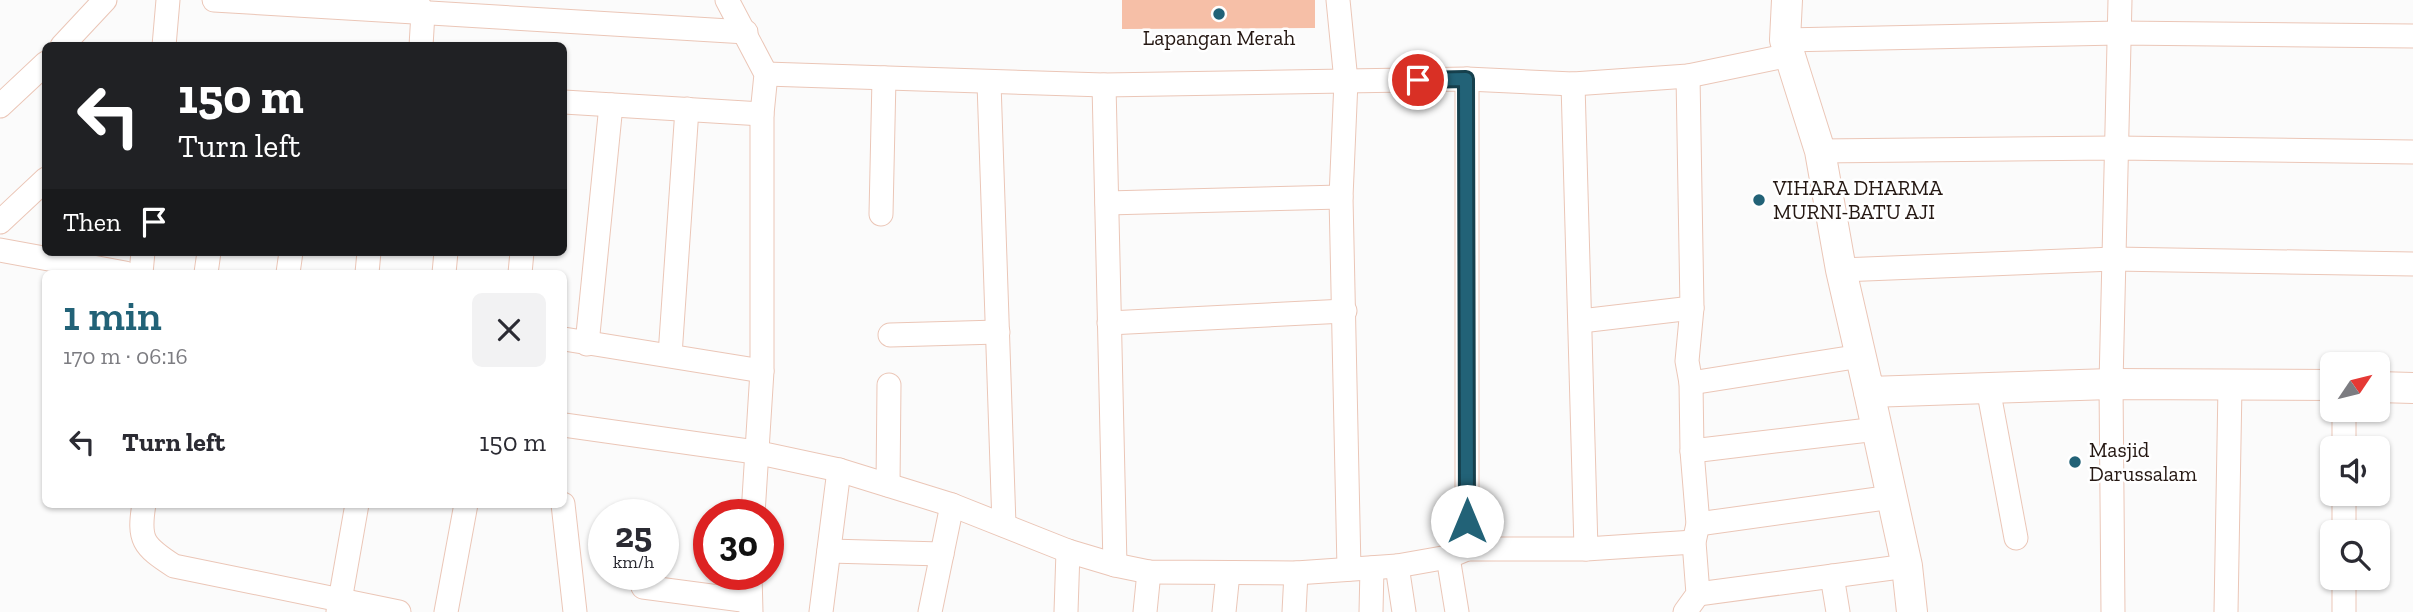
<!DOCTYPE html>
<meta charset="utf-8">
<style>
:root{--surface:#fff;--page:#f2f2f3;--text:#2b2b33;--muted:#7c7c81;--accent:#226277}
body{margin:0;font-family:"Zilla Slab",serif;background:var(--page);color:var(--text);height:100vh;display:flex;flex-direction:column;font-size:26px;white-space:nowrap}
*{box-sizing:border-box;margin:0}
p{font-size:23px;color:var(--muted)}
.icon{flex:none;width:38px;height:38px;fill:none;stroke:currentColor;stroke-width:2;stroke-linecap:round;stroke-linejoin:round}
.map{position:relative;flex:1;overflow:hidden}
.side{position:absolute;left:42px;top:270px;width:525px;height:238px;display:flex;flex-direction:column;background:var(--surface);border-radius:10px;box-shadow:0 2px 5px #0004}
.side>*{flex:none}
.top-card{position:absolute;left:42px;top:42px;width:525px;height:214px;border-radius:10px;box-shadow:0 2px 5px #0004;background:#202124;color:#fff;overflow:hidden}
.needle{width:46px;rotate:55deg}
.buttons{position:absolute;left:2320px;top:352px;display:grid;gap:14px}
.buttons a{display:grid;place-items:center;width:70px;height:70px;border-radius:10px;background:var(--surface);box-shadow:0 2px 5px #0004;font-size:35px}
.speed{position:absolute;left:588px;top:499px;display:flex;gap:14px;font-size:35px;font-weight:700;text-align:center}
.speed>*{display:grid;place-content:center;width:91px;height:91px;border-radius:50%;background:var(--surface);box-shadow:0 2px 5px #0004;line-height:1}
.speed small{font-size:18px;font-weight:400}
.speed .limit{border:10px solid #d22;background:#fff;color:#111}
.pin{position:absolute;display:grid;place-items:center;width:60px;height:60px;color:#fff;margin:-30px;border:4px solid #fff;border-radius:50%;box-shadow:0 2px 7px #0007}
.me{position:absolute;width:77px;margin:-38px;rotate:0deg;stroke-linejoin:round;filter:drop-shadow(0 0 5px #0008)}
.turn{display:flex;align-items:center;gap:24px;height:147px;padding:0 21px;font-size:32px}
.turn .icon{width:91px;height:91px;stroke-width:2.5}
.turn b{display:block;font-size:49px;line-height:60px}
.then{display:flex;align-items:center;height:66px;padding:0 21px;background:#0003;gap:14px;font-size:26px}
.round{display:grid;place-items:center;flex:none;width:74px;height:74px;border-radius:10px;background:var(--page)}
.head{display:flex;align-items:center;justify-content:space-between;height:119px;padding:0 21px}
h1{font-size:42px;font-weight:600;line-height:52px;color:var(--accent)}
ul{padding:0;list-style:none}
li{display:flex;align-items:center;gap:21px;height:105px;padding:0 21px}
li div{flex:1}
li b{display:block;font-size:26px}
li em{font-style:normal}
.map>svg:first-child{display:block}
.green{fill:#f6bfa7}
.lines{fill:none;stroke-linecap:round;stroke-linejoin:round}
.minor-casing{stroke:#ebc6b7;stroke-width:25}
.tertiary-casing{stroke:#ebc6b7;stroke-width:32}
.minor{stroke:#fff;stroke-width:23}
.tertiary{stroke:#fff;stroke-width:30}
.route-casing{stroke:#16404d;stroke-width:18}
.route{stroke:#226277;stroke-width:12}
.poi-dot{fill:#226277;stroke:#fff;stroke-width:2.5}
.labels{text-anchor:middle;stroke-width:5;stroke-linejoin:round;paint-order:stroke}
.poi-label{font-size:21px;fill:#251813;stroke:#fff;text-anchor:start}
</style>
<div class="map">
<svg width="2413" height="612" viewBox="0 0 2413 612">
<rect width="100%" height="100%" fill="#fbfbfb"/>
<path class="green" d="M1122,0H1315V28L1122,29Z"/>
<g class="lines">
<defs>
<g id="minor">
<path d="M214,0L746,32"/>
<path d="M416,0L423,13L421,46"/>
<path d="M727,0L766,74L762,114V371L753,514"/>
<path d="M1338,0L1346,81L1341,197L1349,569"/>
<path d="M1785,40L2119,33L2413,36"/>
<path d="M62,46L105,0"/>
<path d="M164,46L168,0"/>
<path d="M766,74L1104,85L1467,79L1573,84L1688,76L1790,55"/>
<path d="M1467,79V549"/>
<path d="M989,83L1004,525"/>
<path d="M1573,84L1586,549"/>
<path d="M1104,85L1115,565"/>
<path d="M564,102L762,114"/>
<path d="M0,106L46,63"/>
<path d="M1820,151L2116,148L2413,152"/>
<path d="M1107,203L1341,197"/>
<path d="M881,214L884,78"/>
<path d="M0,222L46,179"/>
<path d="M0,250L125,273"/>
<path d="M1841,270L2114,259L2413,264"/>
<path d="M141,273L143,252"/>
<path d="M206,273L209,252"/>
<path d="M288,273L291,252"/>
<path d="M367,273L369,252"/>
<path d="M444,273L446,252"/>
<path d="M520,273L522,252"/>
<path d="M1581,321L1692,308"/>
<path d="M1109,323L1345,311"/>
<path d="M890,335L998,332"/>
<path d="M564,339L762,371"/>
<path d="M587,344L611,105"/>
<path d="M670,355L687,109"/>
<path d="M1691,383L1861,356"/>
<path d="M1988,388L2016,538"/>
<path d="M2344,410V448"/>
<path d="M564,425L755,452L839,470L952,505L1068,551L1115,565L1149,572L1296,573L1397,566L1448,557L1467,549H1586L1694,542"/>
<path d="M1692,451L1877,429"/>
<path d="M888,485L889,385"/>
<path d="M2344,494V532"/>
<path d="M144,504C138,540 143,546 174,566L399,612"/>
<path d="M563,504L575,612"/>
<path d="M1698,524L1892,497"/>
<path d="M829,551L942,554"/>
<path d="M1448,557L1457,612"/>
<path d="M1397,566L1404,612"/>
<path d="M750,574L751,612"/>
<path d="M1832,576L1838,612"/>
<path d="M2344,578V612"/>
<path d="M643,587L749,601"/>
<path d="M1698,594L1907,566"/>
<path d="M338,612L357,504"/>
<path d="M446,612L466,504"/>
<path d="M821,612L839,470"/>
<path d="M930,612L952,505"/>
<path d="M1066,612L1068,551"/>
<path d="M1145,612L1149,572"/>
<path d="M1224,612L1228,573"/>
<path d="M1294,612L1296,573"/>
<path d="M1371,612L1372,568"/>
<path d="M1685,612L1698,594L1694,542L1698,524L1692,451L1691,383L1687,361L1692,308L1688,76"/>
<path d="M2113,612L2111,384L2120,0"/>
<path d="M2226,612L2230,386"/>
</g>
<g id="tertiary">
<path d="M1787,0L1785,40L1820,151L1841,270L1869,392L2111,384L2333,385"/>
<path d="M2378,387L2413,388"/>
<path d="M1869,392L1907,566L1912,612"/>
</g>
</defs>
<use href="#minor" class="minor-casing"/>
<use href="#tertiary" class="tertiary-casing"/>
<use href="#minor" class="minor"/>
<use href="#tertiary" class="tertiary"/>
</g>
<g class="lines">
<defs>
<path id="route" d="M1418,80L1466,79L1467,521"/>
</defs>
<use href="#route" class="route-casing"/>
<use href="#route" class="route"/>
</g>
<g class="poi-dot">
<circle cx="1219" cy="14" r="7"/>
<circle cx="1759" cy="200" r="7"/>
<circle cx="2075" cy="462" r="7"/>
</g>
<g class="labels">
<g class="poi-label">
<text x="1219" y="45" text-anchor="middle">Lapangan Merah</text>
<text x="1773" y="195">VIHARA DHARMA<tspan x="1773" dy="24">MURNI-BATU AJI</tspan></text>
<text x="2089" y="457">Masjid<tspan x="2089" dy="24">Darussalam</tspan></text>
</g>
</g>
</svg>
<div class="buttons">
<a><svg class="needle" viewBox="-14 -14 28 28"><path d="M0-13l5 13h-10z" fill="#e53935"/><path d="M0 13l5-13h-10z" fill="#7c7c81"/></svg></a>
<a><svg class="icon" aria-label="sound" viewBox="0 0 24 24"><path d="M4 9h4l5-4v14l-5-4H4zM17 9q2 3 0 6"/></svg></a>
<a><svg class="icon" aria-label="search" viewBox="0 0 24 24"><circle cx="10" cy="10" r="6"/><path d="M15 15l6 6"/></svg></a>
</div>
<div class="speed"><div>25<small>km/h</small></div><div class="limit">30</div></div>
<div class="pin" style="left:1418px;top:80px;background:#d93025"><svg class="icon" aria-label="arrive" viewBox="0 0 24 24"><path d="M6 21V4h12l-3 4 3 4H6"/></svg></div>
<svg class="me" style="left:1467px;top:521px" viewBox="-20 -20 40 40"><circle r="19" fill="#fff"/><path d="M0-13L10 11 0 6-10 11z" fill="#226277"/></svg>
<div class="top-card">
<div class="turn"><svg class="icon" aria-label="left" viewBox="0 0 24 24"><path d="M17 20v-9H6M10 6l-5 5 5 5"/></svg><div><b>150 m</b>Turn left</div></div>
<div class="then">Then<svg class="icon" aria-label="arrive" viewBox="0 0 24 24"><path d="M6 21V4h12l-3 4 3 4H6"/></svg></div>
</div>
<section class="side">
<div class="head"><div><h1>1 min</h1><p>170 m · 06:16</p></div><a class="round"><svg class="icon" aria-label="close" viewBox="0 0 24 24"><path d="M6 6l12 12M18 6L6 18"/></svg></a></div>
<ul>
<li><svg class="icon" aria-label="left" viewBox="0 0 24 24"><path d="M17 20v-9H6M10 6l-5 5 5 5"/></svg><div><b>Turn left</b></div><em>150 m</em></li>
</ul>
</section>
</div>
